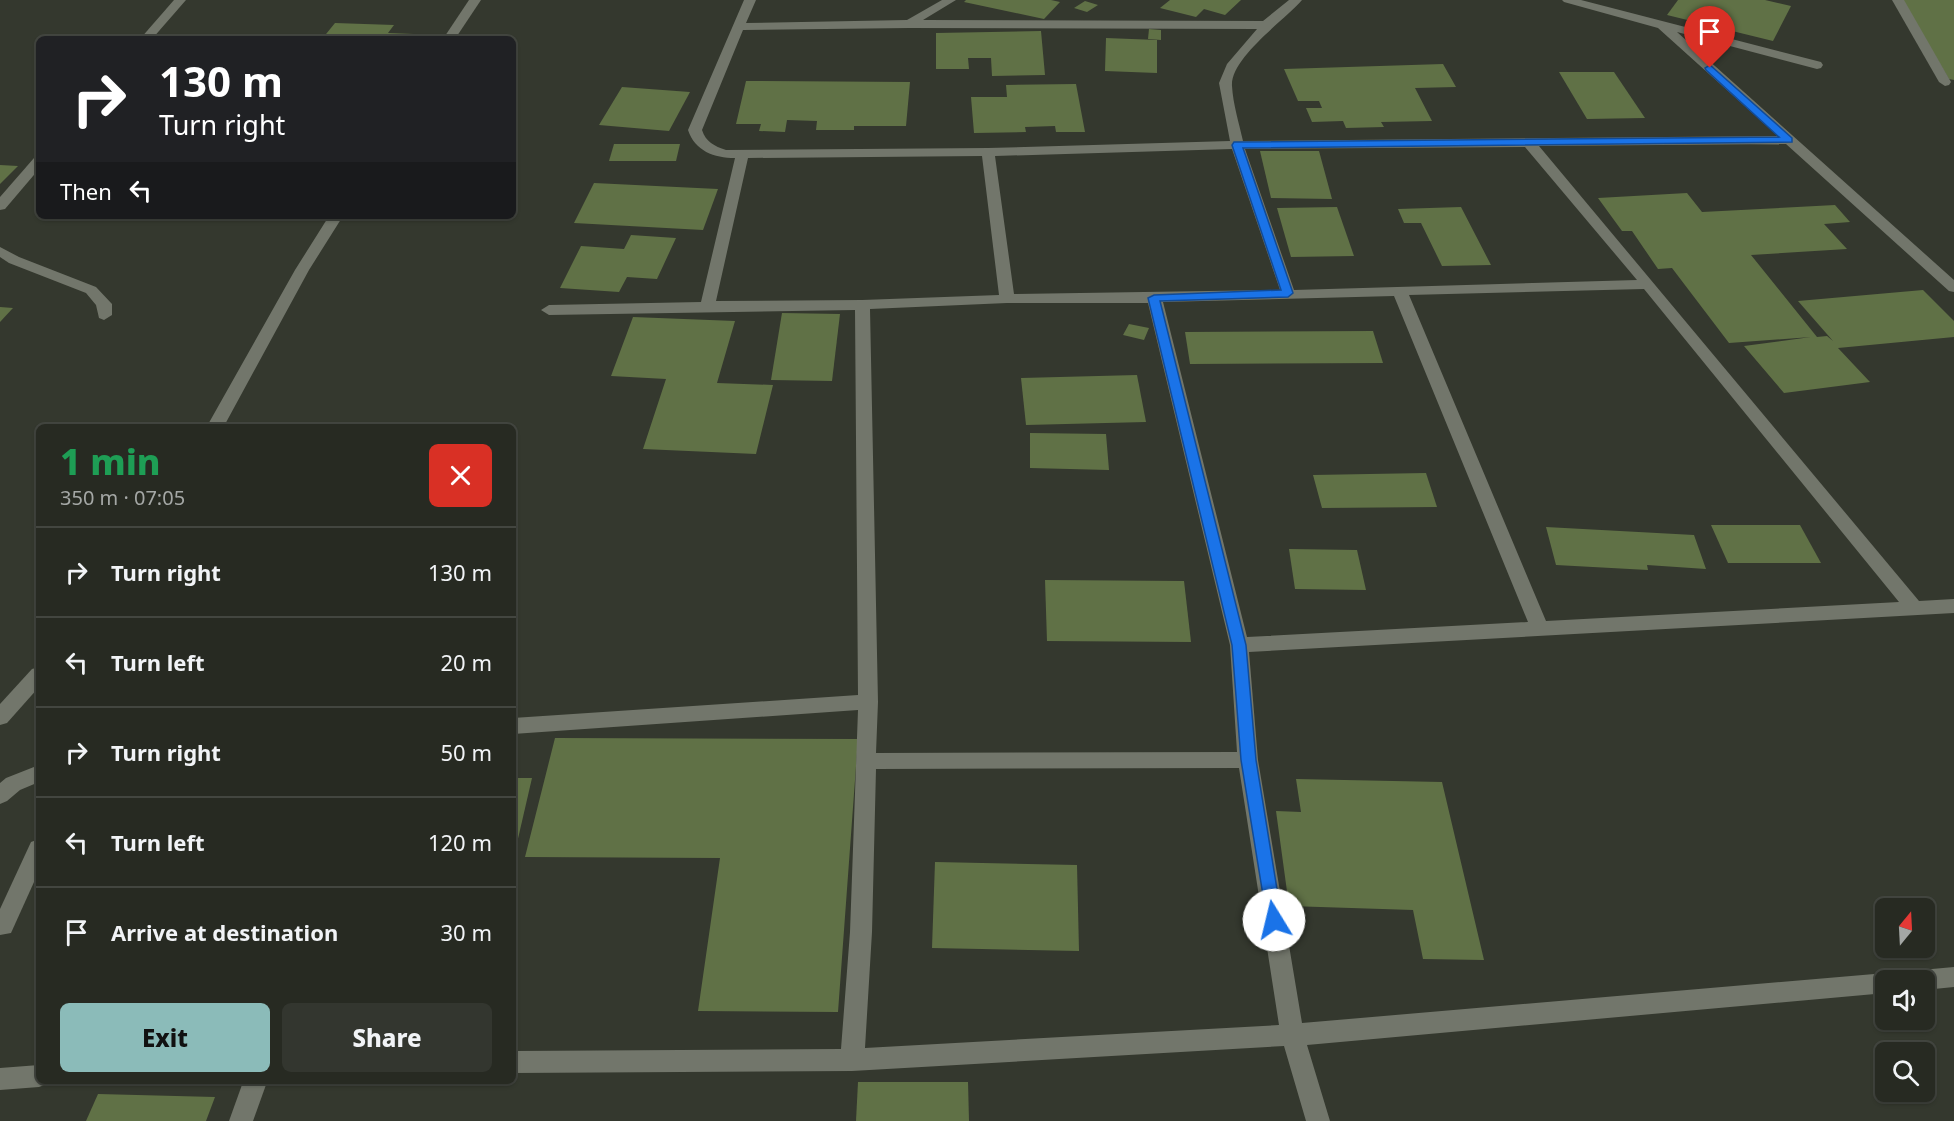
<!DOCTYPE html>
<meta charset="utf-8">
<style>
:root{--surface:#272a22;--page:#33362f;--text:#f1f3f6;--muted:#a4a7a5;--line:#434640;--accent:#8bbbb9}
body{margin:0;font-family:"Noto Sans",sans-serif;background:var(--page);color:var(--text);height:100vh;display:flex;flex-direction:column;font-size:22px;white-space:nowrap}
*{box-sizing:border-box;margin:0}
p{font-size:20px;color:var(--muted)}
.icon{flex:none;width:33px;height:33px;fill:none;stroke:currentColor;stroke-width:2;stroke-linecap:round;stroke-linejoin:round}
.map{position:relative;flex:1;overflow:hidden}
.details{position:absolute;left:36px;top:424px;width:480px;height:660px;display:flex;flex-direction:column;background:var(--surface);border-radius:9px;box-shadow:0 2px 4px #0004,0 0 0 2px var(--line)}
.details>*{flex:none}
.banner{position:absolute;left:36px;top:36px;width:480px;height:183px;border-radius:9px;box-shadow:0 2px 4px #0004,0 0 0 2px var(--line);background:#202124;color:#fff;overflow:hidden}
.needle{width:39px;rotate:18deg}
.controls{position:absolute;left:1875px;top:898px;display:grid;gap:12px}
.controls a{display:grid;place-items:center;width:60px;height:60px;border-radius:9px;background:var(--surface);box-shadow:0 2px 4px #0004,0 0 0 2px var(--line);font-size:30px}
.pin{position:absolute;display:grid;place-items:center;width:51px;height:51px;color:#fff;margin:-62px -26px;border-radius:50% 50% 50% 0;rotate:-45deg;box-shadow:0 0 6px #0007}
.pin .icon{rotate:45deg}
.me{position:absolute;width:66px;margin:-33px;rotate:351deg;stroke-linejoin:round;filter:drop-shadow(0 0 4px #0008)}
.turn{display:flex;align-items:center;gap:21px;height:126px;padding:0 24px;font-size:27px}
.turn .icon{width:78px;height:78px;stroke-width:2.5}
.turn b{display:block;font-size:42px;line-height:51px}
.then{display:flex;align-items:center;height:57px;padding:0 24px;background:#0003;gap:12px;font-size:22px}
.round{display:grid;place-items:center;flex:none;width:63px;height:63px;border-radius:9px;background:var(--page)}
.headline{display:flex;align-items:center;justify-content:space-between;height:102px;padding:0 24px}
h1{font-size:36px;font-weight:800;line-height:45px;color:#1e9e55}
.cta{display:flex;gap:12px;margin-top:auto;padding:12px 24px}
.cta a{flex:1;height:69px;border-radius:9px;background:var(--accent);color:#111;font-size:24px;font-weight:800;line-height:69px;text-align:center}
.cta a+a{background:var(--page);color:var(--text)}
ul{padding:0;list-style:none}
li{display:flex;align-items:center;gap:18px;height:90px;padding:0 24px;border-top:2px solid var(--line)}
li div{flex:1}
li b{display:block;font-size:22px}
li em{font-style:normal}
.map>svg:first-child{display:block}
.building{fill:#607146}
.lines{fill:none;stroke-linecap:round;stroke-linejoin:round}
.lane{fill:#72766b;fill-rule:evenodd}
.street{fill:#72766b;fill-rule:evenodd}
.route{fill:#1a73e8;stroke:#114b97;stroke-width:1.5}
</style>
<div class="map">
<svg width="1954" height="1121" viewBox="0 0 1954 1121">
<rect width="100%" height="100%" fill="#34382e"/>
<g class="building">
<path d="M966,0H1051L1060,2L1044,19L964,2Z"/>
<path d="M1170,0H1241L1225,15L1204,9L1196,17L1160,8Z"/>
<path d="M1678,0H1765L1791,6L1773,41L1667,15Z"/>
<path d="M1902,0H1954V80L1949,79Z"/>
<path d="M1085,1L1098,5L1087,12L1074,8Z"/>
<path d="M335,23L394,25L388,33L414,34L410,39H322Z"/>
<path d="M1149,29L1161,30V40L1148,39Z"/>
<path d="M1041,31L1045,75L992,76L991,58H968L969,69H936V33Z"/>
<path d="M1106,38L1157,40V73L1105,71Z"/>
<path d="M1443,64L1456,87L1415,88L1432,121L1381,122L1384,127L1346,128L1343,121L1312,122L1306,108H1322L1319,101H1298L1284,69Z"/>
<path d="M1559,72H1614L1645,118L1587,119Z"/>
<path d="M746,81L910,82L906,126H854V130H816L817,121L787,120L785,132L759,131L761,124H736Z"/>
<path d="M1076,84L1085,132H1056L1055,126L1025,127L1026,132L974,133L971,97H1007L1006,85Z"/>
<path d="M622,87L690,92L669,131L599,125Z"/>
<path d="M614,144H680L676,161H609Z"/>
<path d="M1260,151H1319L1332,199L1271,198Z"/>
<path d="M0,165L18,166L0,184Z"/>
<path d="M594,183L718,189L703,230L574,223Z"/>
<path d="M1687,193L1702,212L1835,205L1850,222L1824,224L1847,249L1751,255L1817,337L1827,336L1833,341L1798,301L1923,290L1954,321V337L1838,348L1870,382L1784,393L1744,346L1811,337L1729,343L1672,268L1658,269L1632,231H1622L1598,198Z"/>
<path d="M1337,207L1354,256L1291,257L1277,208Z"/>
<path d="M1461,207L1491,265L1442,266L1421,223H1404L1398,209Z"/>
<path d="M631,235L676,238L657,279L627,277L619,292L560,288L581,246L624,249Z"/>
<path d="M0,307L13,308L0,322Z"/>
<path d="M782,313L840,314L832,381L771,380Z"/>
<path d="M633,317L735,321L717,383L773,385L756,454L643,449L666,379L611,376Z"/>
<path d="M1129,324L1149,328L1144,340L1123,335Z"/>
<path d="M1373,331L1383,363L1190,364L1185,332Z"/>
<path d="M1137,375L1146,422L1026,425L1021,378Z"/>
<path d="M1030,433L1106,434L1109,470L1030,468Z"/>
<path d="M1426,473L1437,507L1322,508L1313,475Z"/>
<path d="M1711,525H1800L1821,563H1728Z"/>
<path d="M1546,527L1694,535L1706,569L1647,565L1648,570L1556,565Z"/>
<path d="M1289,549L1357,550L1366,590L1295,589Z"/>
<path d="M1045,580L1184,581L1191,642L1047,641Z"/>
<path d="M555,738L858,739L838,1012L698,1011L720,858L525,857Z"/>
<path d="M513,778H532L514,856H513Z"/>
<path d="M1296,779L1442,782L1484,960L1423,959L1413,910L1289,906L1276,811L1301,812Z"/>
<path d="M935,862L1077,865L1079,951L932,948Z"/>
<path d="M858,1082H968L969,1121H856Z"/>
<path d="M98,1094L215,1097L206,1121H86Z"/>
</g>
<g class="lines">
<g class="lane">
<path d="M174,0H186L152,39H140Z"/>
<path d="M1892,0H1904L1951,82L1949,85L1945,86L1939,82Z"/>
<path d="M39,157V169L5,209L0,210V197L34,158Z"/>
<path d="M0,247L19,257L96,287L112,304V315L104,320L99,318L96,305L86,293L9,263L0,257Z"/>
</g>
<g class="street">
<path d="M469,0H481L455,39H443Z"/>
<path d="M744,0H756L746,23L907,20L942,0H956L923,20L1263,21L1289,0H1302C1286,19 1230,58 1232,86C1233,104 1239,123 1243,141L1778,136L1658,28L1564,2L1562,0H1581L1821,62L1823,65L1821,68L1817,69L1677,32L1954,280V292L1949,291L1786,144L1539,146L1919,601L1954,599V613L1249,652L1258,760L1302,1023L1886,973L1894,976L1897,981H1886V993L1307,1045L1330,1121H1306L1284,1046L852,1071L513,1073V1051L841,1049L850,932L858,710L513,734V718L858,695L855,310L549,315L541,310L549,305L701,302L735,158C714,158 695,151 688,130ZM909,28L1257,29L1227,64L1219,83L1230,141L988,148L726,150C714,146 706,142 702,130L743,30ZM1525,147L1637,280L1294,290L1245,149ZM1232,149L1280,290L1014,294L995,156ZM982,156L999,295L862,300L716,301L748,158ZM1644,289L1899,602L1546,621L1409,295ZM1394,296L1528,622L1247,637L1163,302ZM1007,303H1148L1230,645L1237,752L876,753L878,702L870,309ZM1239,768L1279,1025L865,1048L872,932L876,769Z"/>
<path d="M329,216H343L309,270L223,428H206L295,270Z"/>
<path d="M39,667V687L7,723L0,725V704L32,669Z"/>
<path d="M39,765V782L20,790L7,801L0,804V783L6,778Z"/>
<path d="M39,839V871L11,933L0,935V909L31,842Z"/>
<path d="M1954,967V987L1924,990V981H1899L1902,974L1910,971Z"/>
<path d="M39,1065V1082H49L47,1084L39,1087L0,1090V1068Z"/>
<path d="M243,1082H267L253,1121H229Z"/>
</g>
</g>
<path class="route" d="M1710,65L1792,138V142L1243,148L1293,293L1288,297L1160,301L1246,645L1256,760L1282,920L1279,926L1274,928L1268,926L1241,760L1232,645L1148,298L1154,295L1281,290L1232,145L1234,142L1779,137L1706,70L1705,68Z"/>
</svg>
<div class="controls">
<a><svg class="needle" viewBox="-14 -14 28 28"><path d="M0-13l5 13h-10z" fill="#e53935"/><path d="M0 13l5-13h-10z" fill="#a4a7a5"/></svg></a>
<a><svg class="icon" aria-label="sound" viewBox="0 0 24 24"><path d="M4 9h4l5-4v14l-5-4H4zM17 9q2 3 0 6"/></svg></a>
<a><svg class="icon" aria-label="search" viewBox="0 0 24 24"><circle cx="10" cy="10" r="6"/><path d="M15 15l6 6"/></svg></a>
</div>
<div class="pin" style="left:1710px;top:68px;background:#d93025"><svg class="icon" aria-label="arrive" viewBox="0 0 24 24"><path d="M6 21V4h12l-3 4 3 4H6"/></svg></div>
<svg class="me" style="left:1274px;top:920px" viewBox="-20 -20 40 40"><circle r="19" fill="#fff"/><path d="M0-13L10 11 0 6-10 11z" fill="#1a73e8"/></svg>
<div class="banner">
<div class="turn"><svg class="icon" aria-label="right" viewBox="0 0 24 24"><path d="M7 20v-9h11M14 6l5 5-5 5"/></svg><div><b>130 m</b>Turn right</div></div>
<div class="then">Then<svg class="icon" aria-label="left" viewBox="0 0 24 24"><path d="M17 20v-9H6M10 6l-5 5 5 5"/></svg></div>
</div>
<section class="details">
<div class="headline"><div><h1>1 min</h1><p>350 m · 07:05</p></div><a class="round" style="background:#d93025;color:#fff"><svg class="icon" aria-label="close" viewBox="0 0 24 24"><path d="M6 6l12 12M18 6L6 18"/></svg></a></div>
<ul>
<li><svg class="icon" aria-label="right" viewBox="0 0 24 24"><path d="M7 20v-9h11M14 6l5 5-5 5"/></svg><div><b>Turn right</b></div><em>130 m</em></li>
<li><svg class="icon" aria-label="left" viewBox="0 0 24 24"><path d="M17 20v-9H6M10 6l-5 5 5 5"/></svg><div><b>Turn left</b></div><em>20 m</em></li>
<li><svg class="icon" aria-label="right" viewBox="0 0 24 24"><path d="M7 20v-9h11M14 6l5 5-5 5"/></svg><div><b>Turn right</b></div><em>50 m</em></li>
<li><svg class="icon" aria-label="left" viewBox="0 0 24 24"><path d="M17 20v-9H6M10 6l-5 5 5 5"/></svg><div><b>Turn left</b></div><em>120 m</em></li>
<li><svg class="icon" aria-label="arrive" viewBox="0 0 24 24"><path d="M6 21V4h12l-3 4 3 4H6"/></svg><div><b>Arrive at destination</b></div><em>30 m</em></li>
</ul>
<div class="cta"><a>Exit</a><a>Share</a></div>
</section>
</div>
